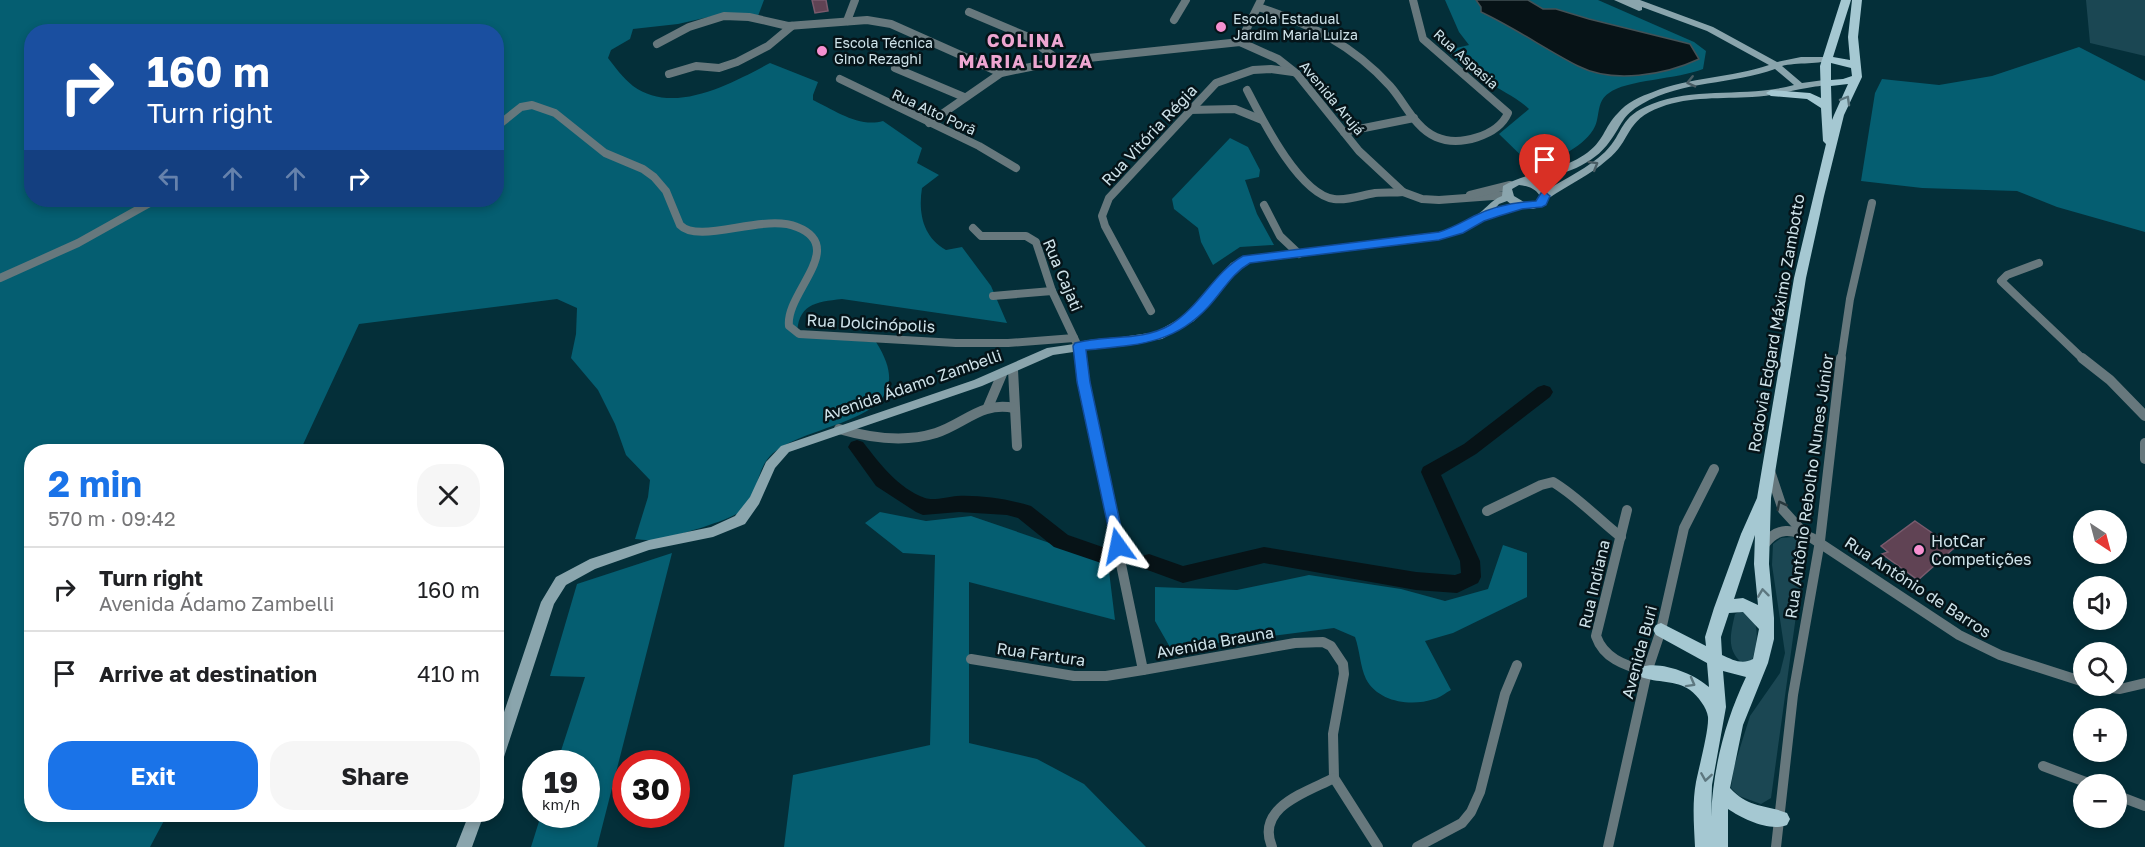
<!DOCTYPE html>
<meta charset="utf-8">
<style>
:root{--surface:#fff;--page:#f6f6f6;--text:#202124;--muted:#757577;--line:#e0e0e0;--accent:#1a73e8}
body{margin:0;font-family:"Golos Text",sans-serif;background:var(--page);color:var(--text);height:100vh;display:flex;flex-direction:column;font-size:22px;white-space:nowrap}
*{box-sizing:border-box;margin:0}
p{font-size:20px;color:var(--muted)}
.icon{flex:none;width:33px;height:33px;fill:none;stroke:currentColor;stroke-width:2;stroke-linecap:round;stroke-linejoin:round}
.map{position:relative;flex:1;overflow:hidden}
.panel{position:absolute;left:24px;top:444px;width:480px;height:378px;display:flex;flex-direction:column;background:var(--surface);border-radius:24px;box-shadow:0 3px 9px #0003}
.panel>*{flex:none}
.hud{position:absolute;left:24px;top:24px;width:480px;height:183px;border-radius:24px;box-shadow:0 3px 9px #0003;background:#1a4fa0;color:#fff;overflow:hidden}
.needle{width:39px;rotate:144deg}
.buttons{position:absolute;left:2073px;top:510px;display:grid;gap:12px}
.buttons a{display:grid;place-items:center;width:54px;height:54px;border-radius:50%;background:var(--surface);box-shadow:0 3px 9px #0003;font-size:30px}
.speed{position:absolute;left:522px;top:750px;display:flex;gap:12px;font-size:30px;font-weight:700;text-align:center}
.speed>*{display:grid;place-content:center;width:78px;height:78px;border-radius:50%;background:var(--surface);box-shadow:0 3px 9px #0003;line-height:1}
.speed small{font-size:15px;font-weight:400}
.speed .limit{border:9px solid #d22;background:#fff;color:#111}
.pin{position:absolute;display:grid;place-items:center;width:51px;height:51px;color:#fff;margin:-62px -26px;border-radius:50% 50% 50% 0;rotate:-45deg;box-shadow:0 0 6px #0007}
.pin .icon{rotate:45deg}
.me{position:absolute;width:66px;margin:-33px;rotate:348deg;stroke-linejoin:round;filter:drop-shadow(0 0 4px #0008)}
.turn{display:flex;align-items:center;gap:21px;height:126px;padding:0 24px;font-size:27px}
.turn .icon{width:78px;height:78px;stroke-width:2.5}
.turn b{display:block;font-size:42px;line-height:51px}
.lanes{display:flex;align-items:center;height:57px;padding:0 24px;background:#0003;justify-content:center;gap:30px;direction:ltr}
.lanes .off{opacity:.35}
.round{display:grid;place-items:center;flex:none;width:63px;height:63px;border-radius:24px;background:var(--page)}
.headline{display:flex;align-items:center;justify-content:space-between;height:102px;padding:0 24px}
h1{font-size:36px;font-weight:700;line-height:45px;color:var(--accent)}
.primary-button{display:flex;gap:12px;margin-top:auto;padding:12px 24px}
.primary-button a{flex:1;height:69px;border-radius:24px;background:var(--accent);color:#fff;font-size:24px;font-weight:700;line-height:69px;text-align:center}
.primary-button a+a{background:var(--page);color:var(--text)}
ul{padding:0;list-style:none}
li{display:flex;align-items:center;gap:18px;height:84px;padding:0 24px;border-top:2px solid var(--line)}
li div{flex:1}
li b{display:block;font-size:22px}
li em{font-style:normal}
.map>svg:first-child{display:block}
.green{fill:#1b4753}
.forest{fill:#055e71;fill-rule:evenodd}
.water{fill:#071317;stroke:#435156;stroke-width:1.5}
.lines{fill:none;stroke-linecap:round;stroke-linejoin:round}
.river{fill:#071317;fill-rule:evenodd}
.building{fill:#604354;stroke:#795b6d;stroke-width:1.5}
.street-far1{stroke:#67787d;stroke-width:8}
.street{stroke:#67787d;stroke-width:10}
.secondary{fill:#8aa5ad;fill-rule:evenodd}
.primary{fill:#a5c8d2;fill-rule:evenodd}
.oneway{stroke:#485c63}
.oneway2{stroke:#5d777f}
.oneway3{stroke:#27373c}
.route{fill:#1a73e8;stroke:#114b97;stroke-width:1.5}
.poi-dot{fill:#f690d0;stroke:#051419;stroke-width:2}
.labels{text-anchor:middle;stroke-width:5;stroke-linejoin:round;paint-order:stroke}
.far-poi-label{font-size:14px;fill:#cfe3ea;stroke:#051419;text-anchor:start}
.far-street-label{font-size:14px;fill:#cfe3ea;stroke:#051419}
.street-label{font-size:16px;fill:#cfe3ea;stroke:#051419}
.poi-label{font-size:16px;fill:#cfe3ea;stroke:#051419;text-anchor:start}
.far-district-label{font-size:18px;font-weight:bold;letter-spacing:1.5px;fill:#eea6d1;stroke:#051419}
</style>
<div class="map">
<svg width="2145" height="847" viewBox="0 0 2145 847">
<rect width="100%" height="100%" fill="#042f39"/>
<g class="green">
<path d="M2086,0H2145V56L2090,43Z"/>
<path d="M1792,537L1800,539L1805,550L1771,798L1761,804L1739,796L1731,788L1734,767L1750,716L1780,673L1785,653L1772,565L1773,544L1781,538Z"/>
<path d="M1741,611L1751,614C1760,630 1757,643 1752,661L1741,662C1726,649 1731,632 1735,614Z"/>
</g>
<g class="forest">
<path d="M0,0H764L758,16H713L678,24L633,29L630,39L611,50L608,58C615,67 623,78 633,86C674,116 732,83 770,63L818,82L813,95V100C834,110 859,128 883,121L922,148L917,163L939,175L922,188C918,213 923,237 946,250L962,247L991,286L1007,323L842,299C815,302 797,304 797,337L876,342C929,425 807,419 770,456C756,471 758,495 744,509C733,520 670,538 653,540C647,541 640,539 635,539L648,497L650,480L626,455L615,424L598,390L571,358L576,334L577,308L557,299L359,324L300,451L32,452V814L167,815L150,847H0ZM32,32H496V200H32Z"/>
<path d="M1445,0H1598L1694,42L1706,51L1703,69C1679,79 1625,80 1609,93C1595,102 1601,119 1593,130C1581,149 1554,159 1535,169L1499,134L1529,109C1504,86 1467,79 1448,50L1469,45L1459,32Z"/>
<path d="M2079,47L2145,81V232L2057,207L2017,191L1922,188L1861,181L1875,93L1882,79L1939,85L1992,76Z"/>
<path d="M1230,138L1248,147L1260,170L1259,177L1245,180L1257,214L1274,245L1240,247L1213,265L1201,242L1198,228L1174,209L1172,199Z"/>
<path d="M880,512L926,521L971,516L1108,563L1115,620L969,582V743L1037,759L1084,784L1146,847H784L793,775L930,745L935,555L903,553L865,523Z"/>
<path d="M1503,545L1527,553V597L1453,633L1425,641L1451,690C1445,693 1440,698 1434,699C1411,707 1378,702 1366,679C1360,666 1360,651 1355,637L1334,628L1171,649L1155,621V587L1237,590L1309,575L1401,589L1445,601L1488,589Z"/>
<path d="M672,553L597,847H531L541,815L586,814V764L557,763L585,677L550,676L577,584Z"/>
</g>
<path class="water" d="M1476,0H1528L1543,9H1556L1589,19L1690,44L1699,59C1665,75 1613,84 1578,66C1545,49 1515,28 1481,12V7Z"/>
<g class="lines">
<g class="river">
<path d="M1544,385L1550,387L1553,392L1550,397L1476,454L1441,475L1480,561L1481,577L1478,583L1457,593L1416,590L1264,563L1183,583L1142,568L1139,562L1142,556L1149,554L1183,566L1264,547L1416,572L1455,575L1461,573L1460,561L1421,472L1423,467L1464,444L1538,387Z"/>
<path d="M857,440L863,442C880,464 898,488 925,498C933,501 948,497 957,496C982,495 1007,499 1031,506L1068,535L1114,551L1117,557L1114,563L1107,565L1054,547L1018,518L1007,515L959,512L923,515L916,512L876,486L848,447L851,442Z"/>
</g>
</g>
<g class="building">
<path d="M812,0H826L828,11L815,13Z"/>
<path d="M1915,521L1954,548L1918,580L1882,554L1888,552L1881,546Z"/>
</g>
<g class="lines">
<g class="street-far1">
<path d="M1258,7C1309,23 1354,46 1390,86C1405,103 1415,128 1436,137C1459,147 1498,136 1508,113L1423,39L1413,0"/>
<path d="M969,12L1026,36L1060,61"/>
<path d="M1174,20L1186,0"/>
<path d="M847,21L855,0"/>
<path d="M1240,42L1261,0"/>
<path d="M657,44L689,27L724,16L749,17L788,26L867,20L891,24L1001,73L1060,61L1240,42L1278,59L1297,74L1359,151L1403,192L1422,199L1439,200L1507,195"/>
<path d="M895,68L964,97"/>
<path d="M669,74L696,66L719,68L737,62L768,46L792,26"/>
<path d="M840,79L979,146L1016,168"/>
<path d="M1247,90C1262,119 1299,194 1334,199C1348,201 1362,195 1375,193C1385,192 1394,193 1403,192"/>
<path d="M1189,110L1235,109L1262,120"/>
<path d="M929,123L1001,73"/>
<path d="M496,127L521,107L532,105L555,113L605,153L643,169L654,177L666,191L680,225C699,245 764,213 797,227C848,247 785,293 789,326L799,334L956,343H1008L1074,338"/>
<path d="M1344,132L1414,118"/>
<path d="M1470,195L1510,185"/>
<path d="M1264,205L1280,236L1299,254"/>
<path d="M973,228L981,236H1026L1036,242L1052,291L1076,342"/>
<path d="M2039,263L2007,275L2001,281L2084,360"/>
<path d="M0,278L78,243L155,200"/>
<path d="M993,296L1052,291"/>
<path d="M1151,311L1105,226L1102,216L1109,198L1216,83L1253,70L1271,69L1293,72"/>
<path d="M1079,346L1081,360"/>
<path d="M1841,360L1850,299L1872,203"/>
</g>
<g class="street">
<path d="M1080,358L1083,382L1143,670L1295,643L1323,642L1331,646L1343,664L1344,674L1333,734L1334,778L1378,847"/>
<path d="M2082,358L2110,380L2145,416"/>
<path d="M1013,370L1017,446"/>
<path d="M988,407L1002,374"/>
<path d="M839,429C870,438 904,443 936,433C964,424 982,401 1014,408"/>
<path d="M2145,443V459"/>
<path d="M1770,471L1783,510L1804,533"/>
<path d="M1627,510L1596,636C1604,659 1625,665 1647,672"/>
<path d="M1487,511L1541,485L1553,482C1578,497 1598,519 1621,537"/>
<path d="M1764,545C1777,526 1793,529 1812,538L1959,635L2000,655L2084,682"/>
<path d="M971,659L1074,676H1106L1143,670"/>
<path d="M2094,686L2120,689L2145,683"/>
<path d="M2043,766L2091,784"/>
<path d="M2116,795L2145,806"/>
<path d="M1272,847C1255,807 1307,792 1334,778"/>
<path d="M1417,847L1462,823L1471,812L1480,792L1505,694L1517,665"/>
<path d="M1608,847L1647,672L1661,630L1684,528L1714,469"/>
<path d="M1776,847L1793,695L1820,541L1841,358"/>
</g>
<g class="secondary">
<path d="M1614,0H1640L1713,27L1777,62L1801,57H1830L1831,59C1822,65 1796,62 1782,66L1802,83L1824,80L1829,83C1823,87 1814,86 1807,88C1788,91 1771,96 1752,97C1722,99 1690,96 1661,107C1624,120 1632,141 1607,160C1590,175 1568,185 1549,198L1546,205L1533,209L1522,208L1484,220L1462,232L1439,239L1250,262L1239,269L1194,321L1162,339L1053,355L982,386L789,452L775,468L759,504L745,524L713,537L649,550L595,569L566,585L554,604L503,760L501,765L496,767V736L541,602L556,577L590,559L649,540L711,527L735,516L750,497L766,462L781,446L974,380L1047,348L1156,332L1186,315L1231,263L1244,256L1438,233C1451,229 1464,224 1475,216C1486,210 1489,201 1502,196L1503,186C1528,171 1559,172 1584,155C1605,141 1603,128 1618,113C1626,103 1641,96 1653,92C1690,77 1731,78 1769,65L1707,31L1642,7V10L1639,11ZM1775,69L1794,85C1747,98 1697,86 1652,104C1618,117 1625,132 1605,152C1588,168 1566,178 1547,190L1535,182C1562,174 1593,166 1610,141C1623,124 1621,116 1642,104C1683,80 1732,85 1775,69ZM1519,185C1528,186 1535,188 1540,196L1538,201L1524,202L1514,196L1512,189ZM1507,201L1512,205L1493,211L1499,204Z"/>
<path d="M469,814H484L472,847H456Z"/>
</g>
<path class="primary" d="M1841,0H1851L1833,57L1850,60L1848,37L1852,0H1862L1858,37L1862,77L1844,115L1824,196L1806,278L1771,498L1769,564L1774,618V639L1768,663L1743,725L1730,788C1749,809 1765,804 1787,813L1790,819L1787,825C1770,832 1743,819 1728,809V847H1695C1694,825 1692,803 1696,782C1699,767 1709,730 1708,717C1707,708 1698,696 1690,690C1676,680 1657,683 1641,677L1639,672L1641,667C1660,660 1695,674 1709,687L1707,663L1656,635L1653,630L1656,625L1661,623L1706,646L1705,637L1714,608L1741,534L1757,498L1794,278L1826,144L1823,141L1821,108L1807,99L1771,96L1766,93L1771,90L1810,93L1821,98L1820,66ZM1831,63L1851,68L1852,76L1843,79L1831,80ZM1848,84L1834,115L1832,120L1831,86ZM1755,535L1754,564L1758,605L1743,598L1734,599ZM1743,612L1759,629L1753,659C1742,665 1733,660 1722,655L1721,637L1729,613ZM1723,671L1746,677C1725,721 1713,768 1711,817L1712,785L1726,707Z"/>
</g>
<defs><path id="oneway-chevron" d="M-2-3.5L2.5 0L-2 3.5" fill="none" stroke-width="1.6" stroke-linecap="round" stroke-linejoin="round" transform="scale(1.5)"/></defs>
<g class="oneway">
<use href="#oneway-chevron" transform="translate(1691 82) rotate(167)"/>
<use href="#oneway-chevron" transform="translate(1594 165) rotate(-31)"/>
</g>
<g class="oneway2">
<use href="#oneway-chevron" transform="translate(1846 100) rotate(-60)"/>
<use href="#oneway-chevron" transform="translate(1763 593) rotate(-97)"/>
<use href="#oneway-chevron" transform="translate(1691 683) rotate(29)"/>
<use href="#oneway-chevron" transform="translate(1706 777) rotate(99)"/>
</g>
<use class="oneway3" href="#oneway-chevron" transform="translate(1781 505) rotate(-117)"/>
<path class="route" d="M1545,192L1550,196L1546,205L1542,207L1522,209L1499,216L1484,221L1463,233L1439,240L1250,263C1232,273 1223,291 1209,306C1174,345 1135,345 1086,350L1090,382L1125,546L1123,550L1118,552L1113,550L1077,382L1073,346L1075,343C1106,334 1141,342 1170,325C1200,307 1214,272 1243,256L1439,232C1452,228 1462,222 1474,216C1492,207 1516,202 1536,201L1541,193Z"/>
<g class="poi-dot">
<circle cx="1221" cy="27" r="6"/>
<circle cx="822" cy="51" r="6"/>
<circle cx="1919" cy="550" r="6"/>
</g>
<g class="labels">
<g class="far-poi-label">
<text x="1233" y="24">Escola Estadual<tspan x="1233" dy="16">Jardim Maria Luiza</tspan></text>
<text x="834" y="48">Escola Técnica<tspan x="834" dy="16">Gino Rezaghi</tspan></text>
</g>
<g class="far-street-label">
<text transform="translate(1466 59) rotate(42)" y="5">Rua Aspasia</text>
<text transform="translate(1332 98) rotate(50)" y="5">Avenida Arujá</text>
<text transform="translate(934 112) rotate(25)" y="5">Rua Alto Porã</text>
</g>
<g class="street-label">
<text transform="translate(1149 135) rotate(-47)" y="6">Rua Vitória Régia</text>
<text transform="translate(1063 275) rotate(67)" y="6">Rua Cajati</text>
<text transform="translate(871 323) rotate(3)" y="6">Rua Dolcinópolis</text>
<text transform="translate(1776 323) rotate(-80)" y="6">Rodovia Edgard Máximo Zambotto</text>
<text transform="translate(912 385) rotate(-19)" y="6">Avenida Ádamo Zambelli</text>
<text transform="translate(1809 486) rotate(-82)" y="6">Rua Antônio Rebolho Nunes Júnior</text>
<text transform="translate(1594 584) rotate(-77)" y="6">Rua Indiana</text>
<text transform="translate(1918 587) rotate(33)" y="6">Rua Antônio de Barros</text>
<text transform="translate(1215 642) rotate(-10)" y="6">Avenida Brauna</text>
<text transform="translate(1639 652) rotate(-75)" y="6">Avenida Buri</text>
<text transform="translate(1041 654) rotate(8)" y="6">Rua Fartura</text>
</g>
<g class="poi-label">
<text x="1931" y="547">HotCar<tspan x="1931" dy="18">Competições</tspan></text>
</g>
<g class="far-district-label">
<text x="1026" y="47">COLINA<tspan x="1026" dy="21">MARIA LUIZA</tspan></text>
</g>
</g>
</svg>
<div class="buttons">
<a><svg class="needle" viewBox="-14 -14 28 28"><path d="M0-13l5 13h-10z" fill="#e53935"/><path d="M0 13l5-13h-10z" fill="#757577"/></svg></a>
<a><svg class="icon" aria-label="sound" viewBox="0 0 24 24"><path d="M4 9h4l5-4v14l-5-4H4zM17 9q2 3 0 6"/></svg></a>
<a><svg class="icon" aria-label="search" viewBox="0 0 24 24"><circle cx="10" cy="10" r="6"/><path d="M15 15l6 6"/></svg></a>
<a>+</a>
<a>−</a>
</div>
<div class="speed"><div>19<small>km/h</small></div><div class="limit">30</div></div>
<div class="pin" style="left:1545px;top:196px;background:#d93025"><svg class="icon" aria-label="arrive" viewBox="0 0 24 24"><path d="M6 21V4h12l-3 4 3 4H6"/></svg></div>
<svg class="me" style="left:1118px;top:546px" viewBox="-20 -20 40 40"><path d="M0-17L14 15 0 8-14 15z" fill="#1a73e8" stroke="#fff" stroke-width="4"/></svg>
<div class="hud">
<div class="turn"><svg class="icon" aria-label="right" viewBox="0 0 24 24"><path d="M7 20v-9h11M14 6l5 5-5 5"/></svg><div><b>160 m</b>Turn right</div></div>
<div class="lanes"><svg class="icon off" aria-label="left" viewBox="0 0 24 24"><path d="M17 20v-9H6M10 6l-5 5 5 5"/></svg><svg class="icon off" aria-label="ahead" viewBox="0 0 24 24"><path d="M12 20V5M6 11l6-6 6 6"/></svg><svg class="icon off" aria-label="ahead" viewBox="0 0 24 24"><path d="M12 20V5M6 11l6-6 6 6"/></svg><svg class="icon" aria-label="right" viewBox="0 0 24 24"><path d="M7 20v-9h11M14 6l5 5-5 5"/></svg></div>
</div>
<section class="panel">
<div class="headline"><div><h1>2 min</h1><p>570 m · 09:42</p></div><a class="round"><svg class="icon" aria-label="close" viewBox="0 0 24 24"><path d="M6 6l12 12M18 6L6 18"/></svg></a></div>
<ul>
<li><svg class="icon" aria-label="right" viewBox="0 0 24 24"><path d="M7 20v-9h11M14 6l5 5-5 5"/></svg><div><b>Turn right</b><p>Avenida Ádamo Zambelli</p></div><em>160 m</em></li>
<li><svg class="icon" aria-label="arrive" viewBox="0 0 24 24"><path d="M6 21V4h12l-3 4 3 4H6"/></svg><div><b>Arrive at destination</b></div><em>410 m</em></li>
</ul>
<div class="primary-button"><a>Exit</a><a>Share</a></div>
</section>
</div>
